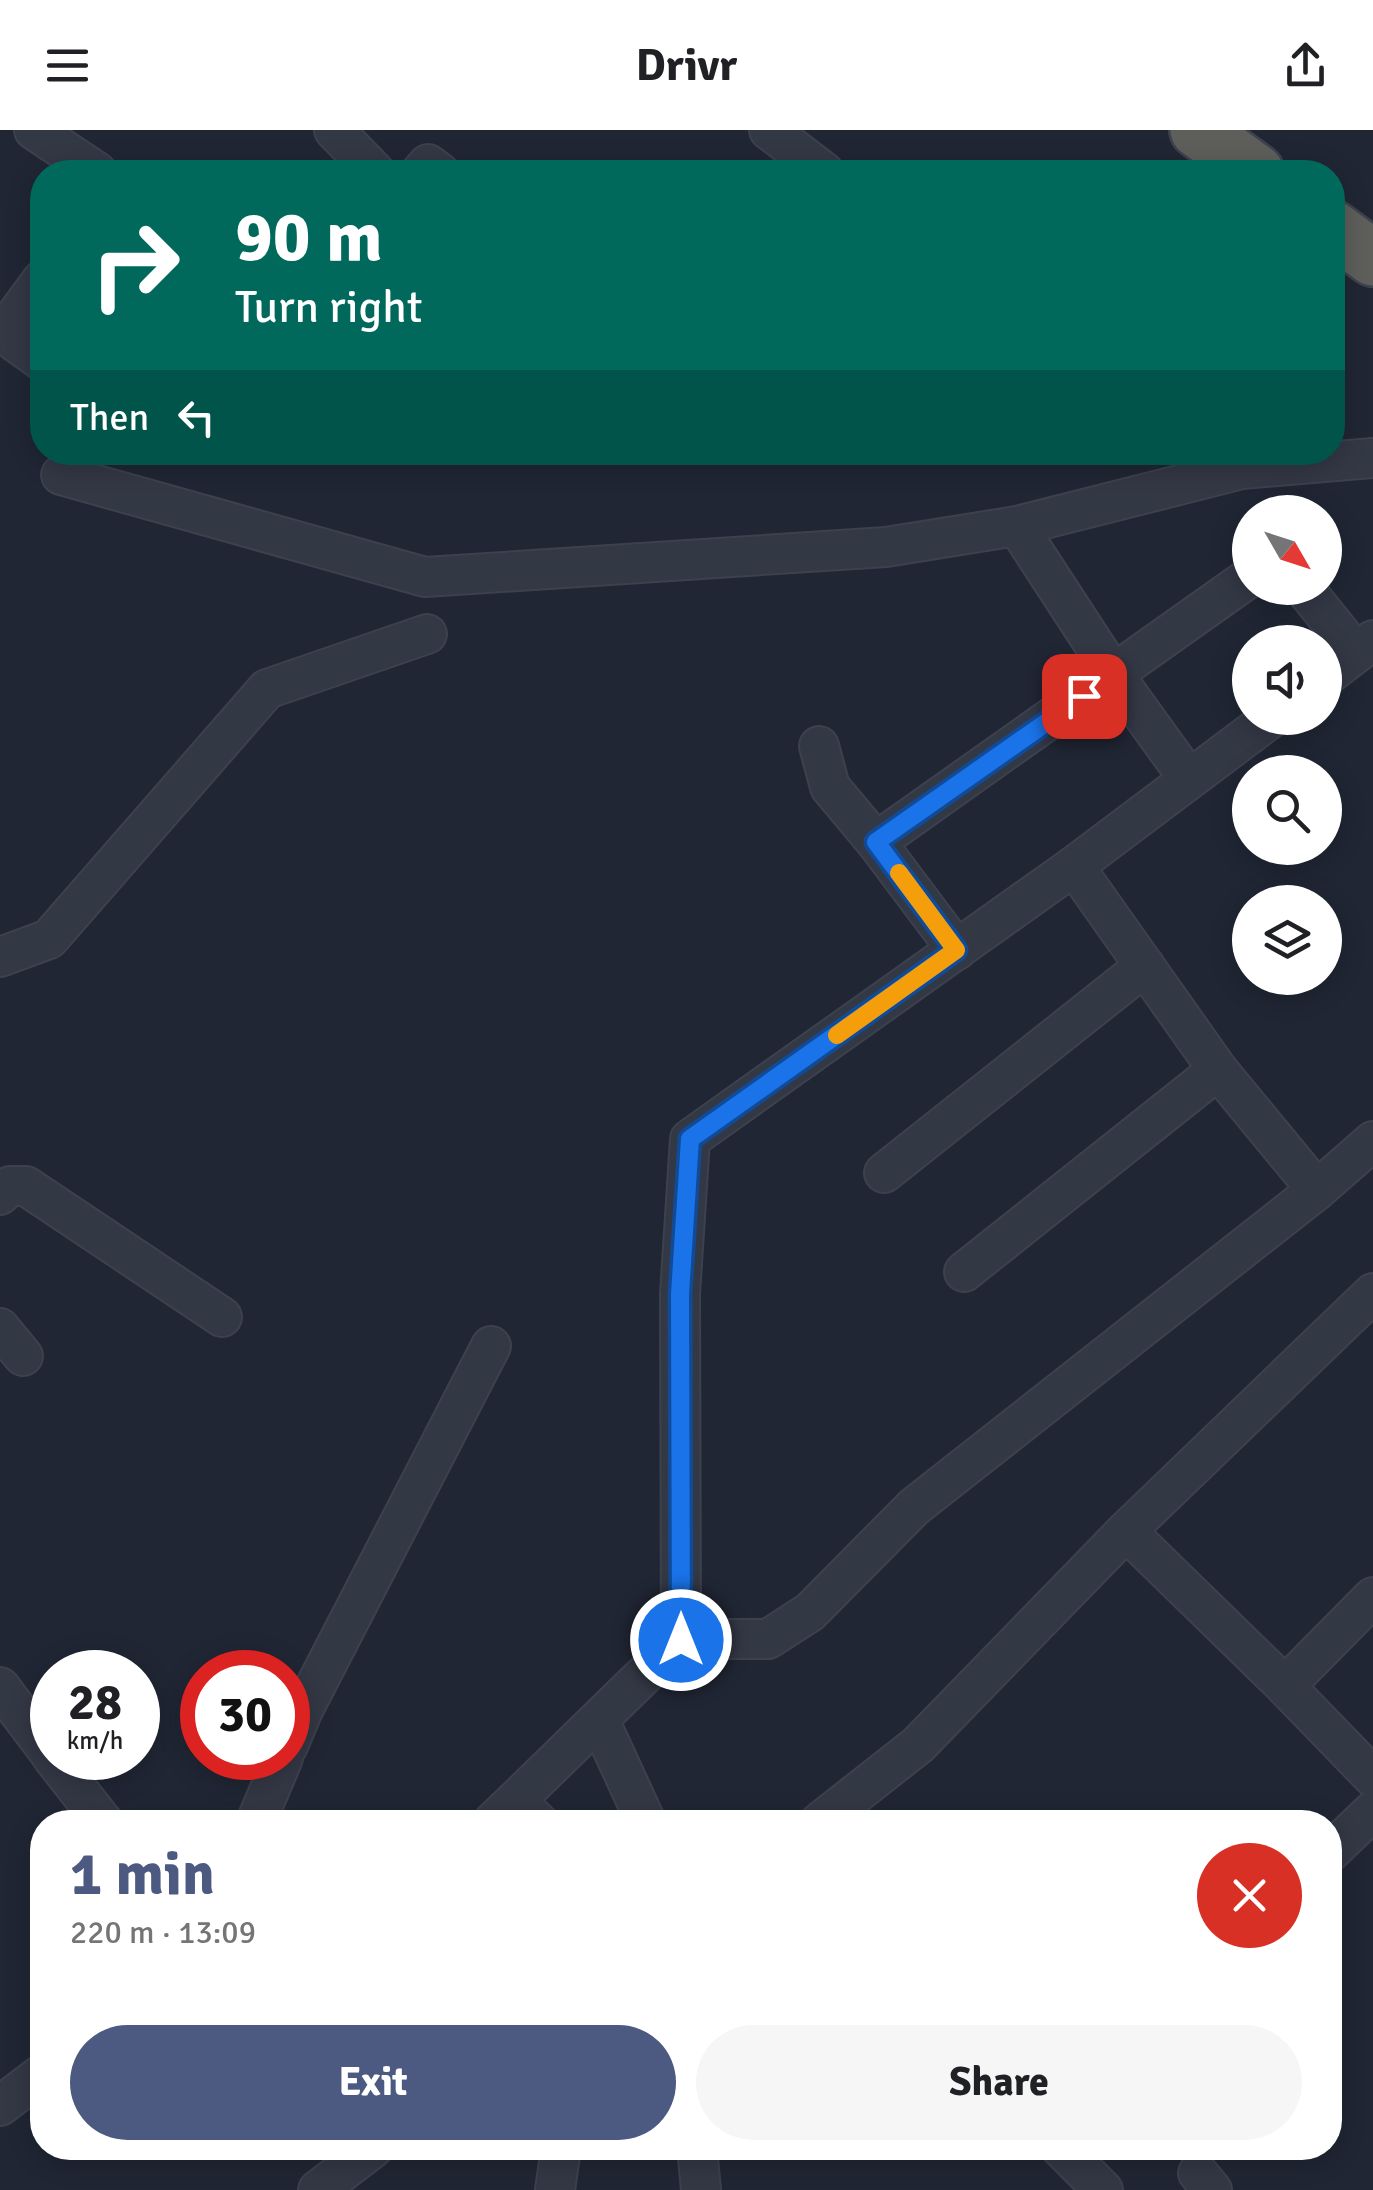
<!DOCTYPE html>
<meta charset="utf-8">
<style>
:root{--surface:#fff;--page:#f6f6f6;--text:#202124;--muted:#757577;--accent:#4c5a81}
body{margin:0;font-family:Signika,sans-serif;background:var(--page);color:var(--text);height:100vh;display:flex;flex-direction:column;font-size:38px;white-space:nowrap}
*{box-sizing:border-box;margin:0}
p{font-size:32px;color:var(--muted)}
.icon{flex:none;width:55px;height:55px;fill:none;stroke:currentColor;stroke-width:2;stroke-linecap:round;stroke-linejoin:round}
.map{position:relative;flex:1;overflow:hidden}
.sheet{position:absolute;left:30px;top:1680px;width:1312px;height:350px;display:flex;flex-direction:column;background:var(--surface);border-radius:40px;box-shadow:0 5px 25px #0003}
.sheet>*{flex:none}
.banner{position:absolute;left:30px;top:30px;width:1315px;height:305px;border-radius:40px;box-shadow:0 5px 25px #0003;background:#00695c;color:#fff;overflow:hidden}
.needle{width:65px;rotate:129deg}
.controls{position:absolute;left:1232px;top:365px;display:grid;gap:20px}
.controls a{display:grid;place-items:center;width:110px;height:110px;border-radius:50%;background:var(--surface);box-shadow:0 5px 25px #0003;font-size:50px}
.speed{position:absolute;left:30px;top:1520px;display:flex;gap:20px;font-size:50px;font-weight:700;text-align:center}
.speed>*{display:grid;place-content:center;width:130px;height:130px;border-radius:50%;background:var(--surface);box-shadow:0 5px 25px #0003;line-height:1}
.speed small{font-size:25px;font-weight:400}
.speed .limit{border:15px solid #d22;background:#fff;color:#111}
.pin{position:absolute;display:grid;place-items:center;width:85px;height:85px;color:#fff;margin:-42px;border-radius:20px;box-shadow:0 5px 15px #0006}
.me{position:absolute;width:110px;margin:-55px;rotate:0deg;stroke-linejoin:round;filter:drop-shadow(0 0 8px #0008)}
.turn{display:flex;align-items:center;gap:35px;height:210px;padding:0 40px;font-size:45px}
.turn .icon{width:130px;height:130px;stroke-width:2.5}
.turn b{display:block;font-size:70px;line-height:85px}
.then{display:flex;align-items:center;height:95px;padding:0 40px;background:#0003;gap:20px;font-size:38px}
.round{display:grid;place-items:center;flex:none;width:105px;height:105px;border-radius:52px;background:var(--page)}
.overview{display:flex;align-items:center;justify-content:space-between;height:170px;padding:0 40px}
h1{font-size:60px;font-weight:700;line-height:75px;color:var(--accent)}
.primary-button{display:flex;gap:20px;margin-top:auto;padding:20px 40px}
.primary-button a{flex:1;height:115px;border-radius:60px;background:var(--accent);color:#fff;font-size:40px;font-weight:700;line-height:115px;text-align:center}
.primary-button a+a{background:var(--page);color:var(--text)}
header{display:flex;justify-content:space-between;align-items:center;height:130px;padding:0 40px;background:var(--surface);font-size:45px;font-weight:700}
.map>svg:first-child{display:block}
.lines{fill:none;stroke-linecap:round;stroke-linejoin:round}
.minor-casing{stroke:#3d414e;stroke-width:42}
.trunk-casing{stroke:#3e424f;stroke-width:60}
.minor{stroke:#333845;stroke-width:38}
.trunk{stroke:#5e5e5a;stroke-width:55}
.route-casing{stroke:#114b97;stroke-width:25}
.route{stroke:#1a73e8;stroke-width:18}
.slow{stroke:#f59e0b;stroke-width:18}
</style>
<header><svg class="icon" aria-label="menu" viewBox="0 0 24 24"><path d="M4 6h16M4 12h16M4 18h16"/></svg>Drivr<svg class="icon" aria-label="share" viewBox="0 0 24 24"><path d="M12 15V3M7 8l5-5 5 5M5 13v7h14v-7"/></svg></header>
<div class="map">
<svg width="1373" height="2060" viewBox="0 0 1373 2060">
<rect width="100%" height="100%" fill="#202634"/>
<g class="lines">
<defs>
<g id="minor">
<path d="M34,0L97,42"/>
<path d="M334,0L375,42"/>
<path d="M769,0L824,42"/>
<path d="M421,42L428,34L439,42"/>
<path d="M0,201L42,231"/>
<path d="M3,203L42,150"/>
<path d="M61,345L425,447L886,417L1017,396L1242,339L1373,328"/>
<path d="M1017,396L1114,545L1189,649"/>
<path d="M1304,458L1356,523"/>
<path d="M1325,547L1373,510"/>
<path d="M819,616L830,657L876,712"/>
<path d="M1074,736L1218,940L1317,1060"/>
<path d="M957,820L876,712L1250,447"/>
<path d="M0,827L49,809L267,559L427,504"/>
<path d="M884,1043L1145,836"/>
<path d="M0,1065L10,1056H26L222,1187"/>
<path d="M964,1142L1218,940"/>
<path d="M0,1198L23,1226"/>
<path d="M1126,1401L1373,1163"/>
<path d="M681,1509H768L810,1482L914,1377L1317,1060L1373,1011"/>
<path d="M1285,1556L1373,1647"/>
<path d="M0,1557L52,1626"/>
<path d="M600,1592L646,1692"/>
<path d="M288,1616L303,1580L491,1216"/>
<path d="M53,1628L103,1692"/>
<path d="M515,1671L681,1509L680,1164L690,1009L1074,736L1271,588"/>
<path d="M256,1692L283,1628"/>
<path d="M493,1692L515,1671L538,1692"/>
<path d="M820,1692L918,1615L1126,1401L1285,1556L1373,1467"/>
<path d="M1330,1722L1373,1681"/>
<path d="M0,1976L42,1944"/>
<path d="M697,2018L701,2060"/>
<path d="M1061,2018L1103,2060"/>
<path d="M1198,2043L1212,2060"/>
<path d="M318,2060L373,2018"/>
<path d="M555,2060L561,2018"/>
</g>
<g id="trunk">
<path d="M1198,0L1256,42"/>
<path d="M1332,98L1373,128"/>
</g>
</defs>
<use href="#minor" class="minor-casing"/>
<use href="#trunk" class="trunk-casing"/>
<use href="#minor" class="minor"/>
<use href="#trunk" class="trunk"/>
</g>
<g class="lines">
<defs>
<path id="route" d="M681,1510L680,1164L690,1009L956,820L876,712L1084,566"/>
</defs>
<use href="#route" class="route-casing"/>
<use href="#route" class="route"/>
<path class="slow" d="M837,905L956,820L899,743"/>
</g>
</svg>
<div class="controls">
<a><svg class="needle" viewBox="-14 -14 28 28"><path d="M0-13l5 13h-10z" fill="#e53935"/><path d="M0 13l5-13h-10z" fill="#757577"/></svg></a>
<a><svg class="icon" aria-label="sound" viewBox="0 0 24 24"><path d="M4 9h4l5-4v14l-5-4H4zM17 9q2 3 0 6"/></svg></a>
<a><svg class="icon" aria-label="search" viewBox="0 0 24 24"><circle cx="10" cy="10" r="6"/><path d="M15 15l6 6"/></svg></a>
<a><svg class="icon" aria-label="layers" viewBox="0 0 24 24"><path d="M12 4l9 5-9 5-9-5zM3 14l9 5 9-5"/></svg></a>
</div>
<div class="speed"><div>28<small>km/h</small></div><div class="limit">30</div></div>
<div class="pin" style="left:1084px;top:566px;background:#d93025"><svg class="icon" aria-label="arrive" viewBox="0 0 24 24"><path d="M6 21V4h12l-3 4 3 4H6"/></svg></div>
<svg class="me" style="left:681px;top:1510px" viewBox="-20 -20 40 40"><circle r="17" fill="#1a73e8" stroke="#fff" stroke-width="3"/><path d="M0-11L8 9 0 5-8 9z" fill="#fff"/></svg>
<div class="banner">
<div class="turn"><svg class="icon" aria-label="right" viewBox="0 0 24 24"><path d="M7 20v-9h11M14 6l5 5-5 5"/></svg><div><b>90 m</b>Turn right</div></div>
<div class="then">Then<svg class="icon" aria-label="left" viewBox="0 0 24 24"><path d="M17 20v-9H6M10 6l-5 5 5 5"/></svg></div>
</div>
<section class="sheet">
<div class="overview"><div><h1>1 min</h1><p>220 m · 13:09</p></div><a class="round" style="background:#d93025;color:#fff"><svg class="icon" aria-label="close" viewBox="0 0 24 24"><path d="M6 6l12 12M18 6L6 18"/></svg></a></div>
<div class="primary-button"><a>Exit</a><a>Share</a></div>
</section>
</div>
